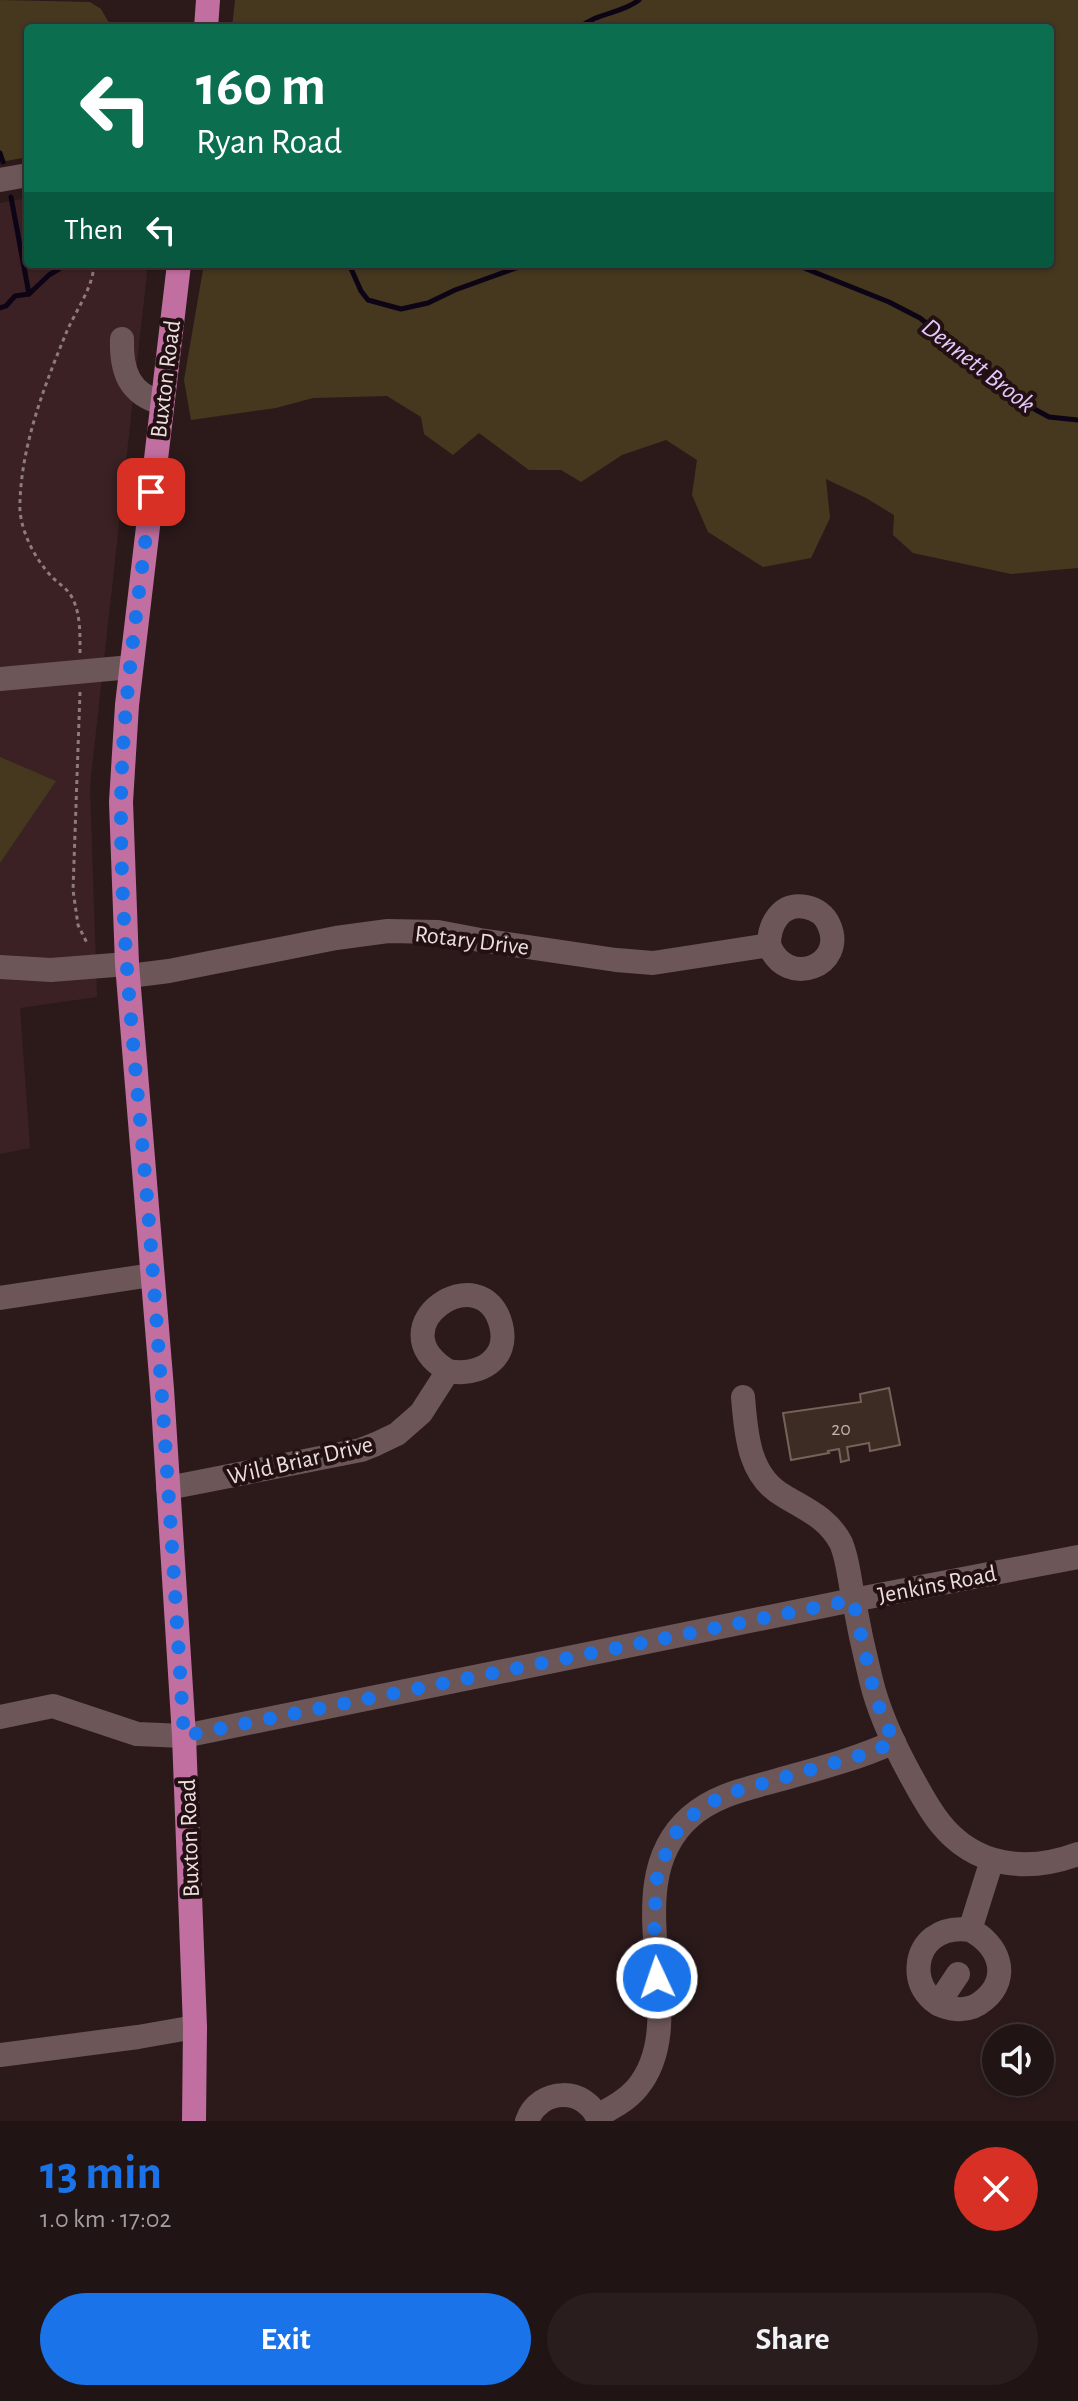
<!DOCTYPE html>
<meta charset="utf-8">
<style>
:root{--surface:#211414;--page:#291d1d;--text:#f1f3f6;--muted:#a29ea0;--line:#3e3334;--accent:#1a73e8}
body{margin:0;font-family:"Alegreya Sans",sans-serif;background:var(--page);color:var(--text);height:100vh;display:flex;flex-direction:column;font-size:30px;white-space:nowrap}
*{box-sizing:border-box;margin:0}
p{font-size:26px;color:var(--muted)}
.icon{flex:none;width:44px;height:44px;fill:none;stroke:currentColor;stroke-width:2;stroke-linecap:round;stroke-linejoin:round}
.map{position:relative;height:2121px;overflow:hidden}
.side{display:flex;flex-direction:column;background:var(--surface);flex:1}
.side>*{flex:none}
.top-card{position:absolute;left:24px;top:24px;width:1030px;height:244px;border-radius:8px;box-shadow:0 2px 6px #0004,0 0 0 2px var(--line);background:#0b6e4f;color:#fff;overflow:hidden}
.fabs{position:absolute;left:982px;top:2024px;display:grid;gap:16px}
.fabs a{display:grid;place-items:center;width:72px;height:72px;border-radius:50%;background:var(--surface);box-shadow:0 2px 6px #0004,0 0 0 2px var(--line);font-size:40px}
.pin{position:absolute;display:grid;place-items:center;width:68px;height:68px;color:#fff;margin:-34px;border-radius:16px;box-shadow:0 4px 12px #0006}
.me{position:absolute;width:88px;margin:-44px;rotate:357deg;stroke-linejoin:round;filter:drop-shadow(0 0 6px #0008)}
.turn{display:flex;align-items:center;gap:28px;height:168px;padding:0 40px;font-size:36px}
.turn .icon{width:104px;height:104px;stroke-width:2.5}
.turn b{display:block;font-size:56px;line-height:68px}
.then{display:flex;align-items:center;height:76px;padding:0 40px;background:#0003;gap:16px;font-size:30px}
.round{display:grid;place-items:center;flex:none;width:84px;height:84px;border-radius:42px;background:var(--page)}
.head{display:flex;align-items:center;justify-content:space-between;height:136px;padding:0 40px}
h1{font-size:48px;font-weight:600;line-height:60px;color:var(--accent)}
.primary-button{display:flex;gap:16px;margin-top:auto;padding:16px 40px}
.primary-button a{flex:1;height:92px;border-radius:48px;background:var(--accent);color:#fff;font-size:32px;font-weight:600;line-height:92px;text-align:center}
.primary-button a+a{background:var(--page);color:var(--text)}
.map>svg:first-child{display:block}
.built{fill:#3b2123}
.green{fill:#46381f}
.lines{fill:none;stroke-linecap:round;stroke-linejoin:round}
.stream{stroke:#0d0416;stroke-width:5}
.building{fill:#3d2c23;stroke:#766258;stroke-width:2}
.path{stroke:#8c7c7c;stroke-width:3;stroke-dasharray:4 4;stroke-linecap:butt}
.minor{stroke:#6d5658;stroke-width:24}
.major{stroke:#c16fa1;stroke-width:24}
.route{stroke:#1a73e8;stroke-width:14;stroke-dasharray:0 25.2}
.labels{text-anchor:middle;stroke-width:8;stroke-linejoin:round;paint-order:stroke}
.number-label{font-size:20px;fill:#c0b2af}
.street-label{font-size:24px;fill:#ecdede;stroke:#221012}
.water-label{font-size:26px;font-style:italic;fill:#e3c9fc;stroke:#221012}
</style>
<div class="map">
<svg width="1078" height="2121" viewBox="0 0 1078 2121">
<rect width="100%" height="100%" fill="#2c1a1b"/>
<path class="built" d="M28,198V264H148L90,786L97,997L20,1008L30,1148L0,1154V203Z"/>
<g class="green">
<path d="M0,0L90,2L101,9L112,28H28V157L0,162Z"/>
<path d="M235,0H1078V568L1011,574L913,553L893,535L894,515L866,498L826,479L830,518L811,558L763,567L708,532L692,495L697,460L666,440L622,455L581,482L561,470H529L479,433L453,455L424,434L421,417L387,396L313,398L276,408L191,420L184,380L204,264H1050V28H232Z"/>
<path d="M0,757L56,781L0,863Z"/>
</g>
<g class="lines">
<g class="stream">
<path d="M579,28C598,12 621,14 639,0"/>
<path d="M0,153L3,162"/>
<path d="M11,197L29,294"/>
<path d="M349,264L361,291L368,300L401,309L428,303L455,290L516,268L537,264"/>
<path d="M794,264L889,302L920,318L1027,405L1049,417L1078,420"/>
<path d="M0,308L6,306L15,296L29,294L49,275L67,264"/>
</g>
</g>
<path class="building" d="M889,1388L900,1445L870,1451L869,1443L847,1447L849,1460L841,1462L839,1449L828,1451L829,1453L791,1460L783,1413L861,1402L860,1394Z"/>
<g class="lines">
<g class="path">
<path d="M80,653C80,634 81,611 70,594C65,587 58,583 52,577C34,558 18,527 20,501C22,443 45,384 67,331C76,310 93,288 94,264"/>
<path d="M80,692L73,890L78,925L88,945"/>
</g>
<g class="minor">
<path d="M0,180L28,175"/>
<path d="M122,339C121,371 129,394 162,403"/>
<path d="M0,679L131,667"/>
<path d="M0,967L51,970L127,964"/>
<path d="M129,976L169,971L336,938L388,931L438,932L480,940L616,960L653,963L769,945C787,990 847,965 829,925C825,915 816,909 806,907C781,902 769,924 769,945"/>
<path d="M0,1298L152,1275"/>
<path d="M743,1397C746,1433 748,1476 784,1496C807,1510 828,1518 841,1543C848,1559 849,1578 853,1596C858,1624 864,1652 871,1680C879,1714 894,1745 911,1776C920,1792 928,1808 940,1823C975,1867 1027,1873 1078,1854"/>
<path d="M168,1488L361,1450L376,1444L397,1434L421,1413L448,1371C478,1377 510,1360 501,1325C483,1254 374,1326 448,1371"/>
<path d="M0,1717L53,1706L137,1734L184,1736L853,1600L1078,1557"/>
<path d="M970,1930C998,1943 1012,1977 984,2000C976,2007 966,2010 956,2009C902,2004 906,1921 970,1930L992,1860"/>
<path d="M938,2004L958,1974"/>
<path d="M0,2055L138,2037L195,2027"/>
<path d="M597,2116C612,2108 626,2101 637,2088C696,2018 611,1887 690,1817C715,1795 746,1789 778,1780C817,1769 857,1759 894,1742"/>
<path d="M527,2121C539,2087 587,2086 599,2121"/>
</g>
<g class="major">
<path d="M206,28L208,0"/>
<path d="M179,264L127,705L121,802L127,964L162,1389L184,1736L195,2027L194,2121"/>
</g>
</g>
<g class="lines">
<path class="route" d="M151,492C140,595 122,699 121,804C120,939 137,1075 148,1210C162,1385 173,1560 184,1736L853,1600L875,1697L894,1742L872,1752L726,1794L700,1809L682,1824L670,1842L657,1877L654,1924L657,1978"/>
</g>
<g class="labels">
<g class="number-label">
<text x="841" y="1435">20</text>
</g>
<g class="street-label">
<text transform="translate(165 379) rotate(-83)" y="8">Buxton Road</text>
<text transform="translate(472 940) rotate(7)" y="8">Rotary Drive</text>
<text transform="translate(300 1460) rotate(-13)" y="8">Wild Briar Drive</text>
<text transform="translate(937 1584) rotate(-11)" y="8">Jenkins Road</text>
<text transform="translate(189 1838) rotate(-92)" y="8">Buxton Road</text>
</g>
<g class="water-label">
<text transform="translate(979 365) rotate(38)" y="9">Dennett Brook</text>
</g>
</g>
</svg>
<div class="fabs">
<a><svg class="icon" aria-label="sound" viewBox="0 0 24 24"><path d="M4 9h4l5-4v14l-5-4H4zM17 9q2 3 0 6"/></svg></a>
</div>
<div class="pin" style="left:151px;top:492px;background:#d93025"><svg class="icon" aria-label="arrive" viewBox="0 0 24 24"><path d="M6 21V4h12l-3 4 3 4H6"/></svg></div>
<svg class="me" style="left:657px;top:1978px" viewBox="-20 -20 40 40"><circle r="17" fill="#1a73e8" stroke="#fff" stroke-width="3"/><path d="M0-11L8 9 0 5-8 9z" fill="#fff"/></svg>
<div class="top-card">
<div class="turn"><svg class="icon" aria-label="left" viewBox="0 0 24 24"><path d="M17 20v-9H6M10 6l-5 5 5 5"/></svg><div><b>160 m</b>Ryan Road</div></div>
<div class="then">Then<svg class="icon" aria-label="left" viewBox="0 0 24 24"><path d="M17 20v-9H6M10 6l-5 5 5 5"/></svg></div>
</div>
</div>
<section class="side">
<div class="head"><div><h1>13 min</h1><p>1.0 km · 17:02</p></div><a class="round" style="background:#d93025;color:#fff"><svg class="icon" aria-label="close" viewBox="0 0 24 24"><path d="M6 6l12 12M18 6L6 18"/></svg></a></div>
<div class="primary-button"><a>Exit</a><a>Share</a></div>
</section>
